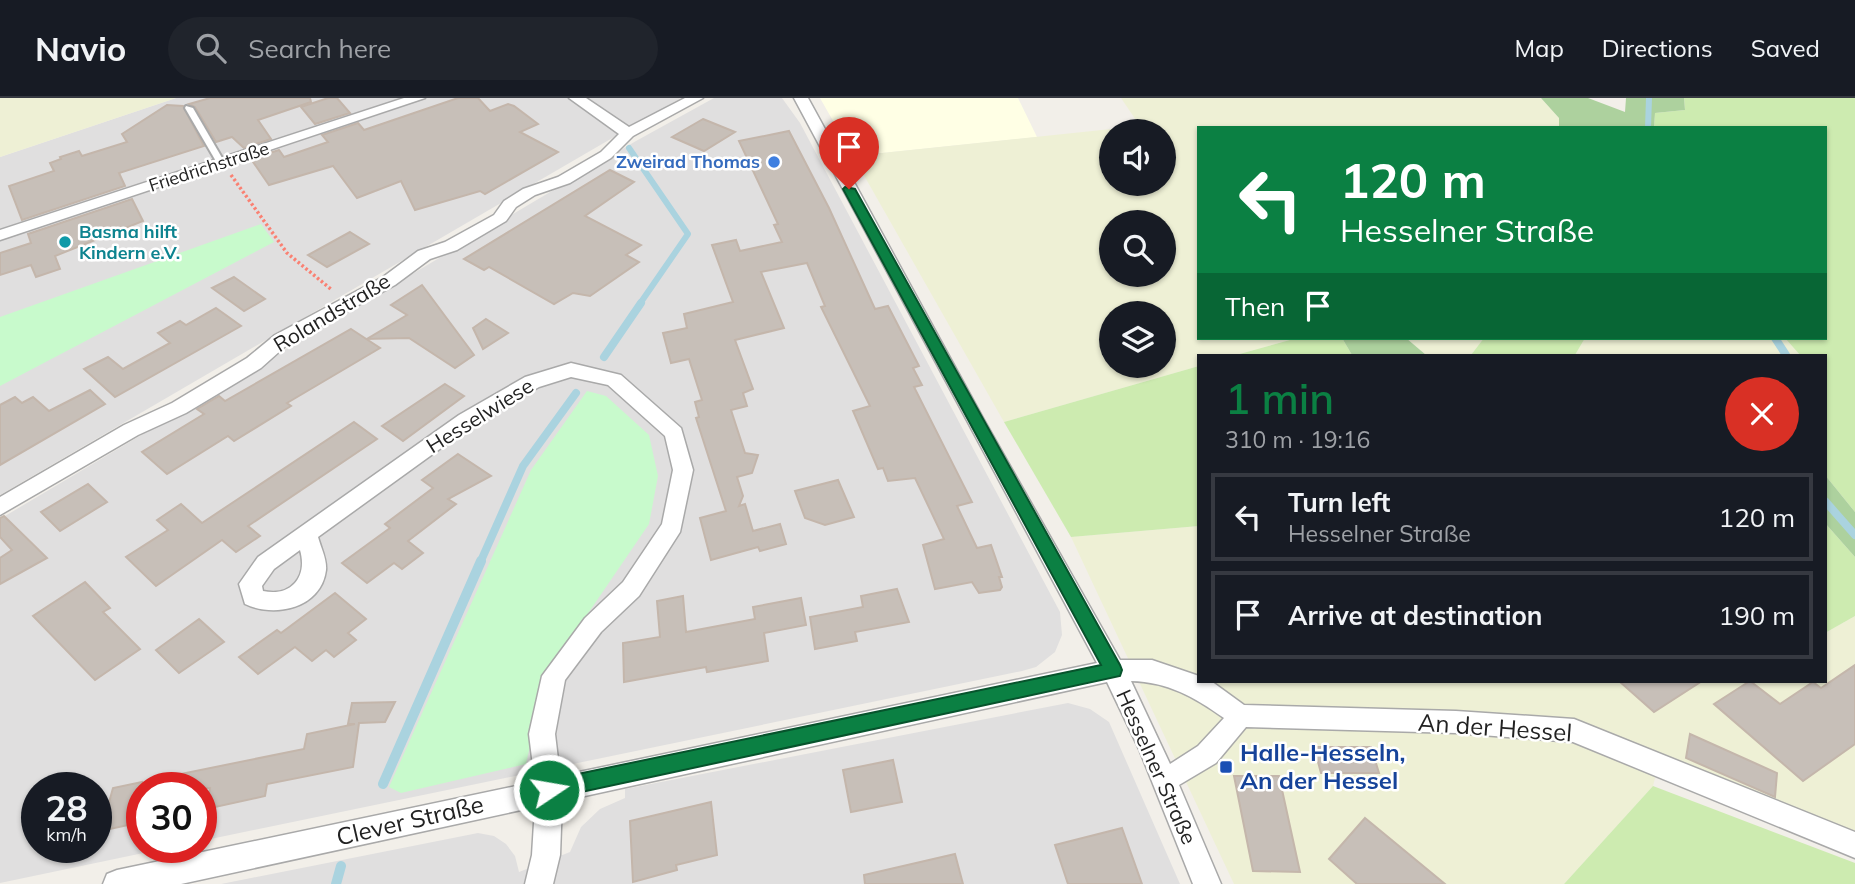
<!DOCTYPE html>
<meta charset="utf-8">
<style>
:root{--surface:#171b24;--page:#20242c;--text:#f1f3f6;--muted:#9ea1a6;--line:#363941;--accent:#0b8043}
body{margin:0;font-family:Mulish,sans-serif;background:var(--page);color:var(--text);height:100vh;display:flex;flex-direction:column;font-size:26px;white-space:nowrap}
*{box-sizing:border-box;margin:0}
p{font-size:23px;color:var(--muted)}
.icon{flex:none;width:38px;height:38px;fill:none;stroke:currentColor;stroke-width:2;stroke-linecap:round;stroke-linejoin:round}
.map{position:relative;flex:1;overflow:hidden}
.sheet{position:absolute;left:1197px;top:256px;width:630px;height:329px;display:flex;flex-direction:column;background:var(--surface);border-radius:0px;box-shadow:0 2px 5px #0004}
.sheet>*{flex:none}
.guide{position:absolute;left:1197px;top:28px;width:630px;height:214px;border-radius:0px;box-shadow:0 2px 5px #0004;background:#0b8043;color:#fff;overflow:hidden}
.tools{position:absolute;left:1099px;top:21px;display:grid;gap:14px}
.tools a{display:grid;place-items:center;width:77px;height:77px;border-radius:50%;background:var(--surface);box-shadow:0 2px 5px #0004;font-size:35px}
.speed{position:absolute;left:21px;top:674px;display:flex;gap:14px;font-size:35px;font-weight:700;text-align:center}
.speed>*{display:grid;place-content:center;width:91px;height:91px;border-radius:50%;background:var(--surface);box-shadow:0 2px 5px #0004;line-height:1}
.speed small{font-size:18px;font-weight:400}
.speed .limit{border:10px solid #d22;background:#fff;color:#111}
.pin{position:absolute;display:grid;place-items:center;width:60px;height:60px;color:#fff;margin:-72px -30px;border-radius:50% 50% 50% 0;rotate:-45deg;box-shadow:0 0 7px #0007}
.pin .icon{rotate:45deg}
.me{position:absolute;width:77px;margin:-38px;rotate:78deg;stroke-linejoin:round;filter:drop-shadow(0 0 5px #0008)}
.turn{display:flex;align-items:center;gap:24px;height:147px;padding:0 28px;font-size:32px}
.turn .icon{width:91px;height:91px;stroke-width:2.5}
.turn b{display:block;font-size:49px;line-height:60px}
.then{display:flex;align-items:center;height:66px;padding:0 28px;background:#0003;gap:14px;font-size:26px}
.round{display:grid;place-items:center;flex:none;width:74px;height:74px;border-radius:37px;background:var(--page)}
.head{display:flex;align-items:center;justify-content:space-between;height:119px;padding:0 28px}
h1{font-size:42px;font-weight:600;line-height:52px;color:var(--accent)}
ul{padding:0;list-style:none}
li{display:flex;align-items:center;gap:21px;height:88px;margin:0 14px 10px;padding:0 14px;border:4px solid var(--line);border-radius:0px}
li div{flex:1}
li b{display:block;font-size:26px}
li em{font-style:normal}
header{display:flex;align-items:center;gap:42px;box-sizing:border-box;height:98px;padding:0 35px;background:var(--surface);border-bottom:2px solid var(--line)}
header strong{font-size:33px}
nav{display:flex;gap:38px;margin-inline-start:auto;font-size:24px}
.search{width:490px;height:63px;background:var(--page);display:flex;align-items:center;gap:18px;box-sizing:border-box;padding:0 24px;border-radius:38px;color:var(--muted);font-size:26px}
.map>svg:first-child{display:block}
.residential{fill:#e0dfdf;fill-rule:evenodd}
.education{fill:#ffffe5}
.farmland{fill:#eef0d5;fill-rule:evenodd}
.grass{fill:#cdebb0}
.forest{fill:#add19e}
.park{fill:#c8facc}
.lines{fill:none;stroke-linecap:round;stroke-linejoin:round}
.stream-far2{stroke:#aad3df;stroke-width:6}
.stream-far1{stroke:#aad3df;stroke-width:8}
.stream{stroke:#aad3df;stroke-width:10}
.building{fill:#c7bfb8;stroke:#c4b6ab;stroke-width:2}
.service-casing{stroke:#a9a9a9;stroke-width:4}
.minor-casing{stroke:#a9a9a9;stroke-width:3}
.path{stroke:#fa8072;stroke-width:3.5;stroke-dasharray:2.5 2.5;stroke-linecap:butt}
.service{fill:#fff;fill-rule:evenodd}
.minor{fill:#fff;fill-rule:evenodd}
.route{fill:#0b8043;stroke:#07532c;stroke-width:2}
.shop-dot{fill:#3f7fe0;stroke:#fff;stroke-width:2.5}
.culture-dot{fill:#0f9aa8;stroke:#fff;stroke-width:2.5}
.transit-dot{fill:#1a4fb4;stroke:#fff;stroke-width:2.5}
.labels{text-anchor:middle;stroke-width:5;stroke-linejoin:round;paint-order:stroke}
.far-shop-label{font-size:18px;font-weight:bold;fill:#366cbe;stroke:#fff;text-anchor:end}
.far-street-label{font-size:18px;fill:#222;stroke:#fff}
.far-culture-label{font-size:18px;font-weight:bold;fill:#0d838f;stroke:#fff;text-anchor:start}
.street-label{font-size:21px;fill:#222;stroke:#fff}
.near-street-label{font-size:24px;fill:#222;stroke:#fff}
.near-transit-label{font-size:24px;font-weight:bold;fill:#164399;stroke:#fff;text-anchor:start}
</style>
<header>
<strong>Navio</strong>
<div class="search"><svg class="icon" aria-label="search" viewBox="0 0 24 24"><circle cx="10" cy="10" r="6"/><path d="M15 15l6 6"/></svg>Search here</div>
<nav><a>Map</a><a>Directions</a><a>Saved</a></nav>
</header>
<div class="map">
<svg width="1855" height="786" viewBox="0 0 1855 786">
<rect width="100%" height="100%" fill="#f2efe9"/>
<g class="residential">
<path d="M176,0H681L0,397V59Z"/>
<path d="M714,0H782L800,25L1060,514L1062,537L1055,554L1036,569L1022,573L201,743V690H142V749H172L0,785V421L636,43ZM37,690H96V749H37Z"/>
<path d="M1068,605L1090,611L1109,624L1180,786H221L478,735L494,738L506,746L515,758L519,774L570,754L581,729L600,711L625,700V691Z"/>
</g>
<path class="education" d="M820,0H1018L1037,39L853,58Z"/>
<g class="farmland">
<path d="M0,0H176L0,59Z"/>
<path d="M1121,0H1541L1559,20V30H1199V240H1297L1236,257H1199V268L1004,324L853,58L1140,28ZM1111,33H1164V86H1111ZM1111,124H1164V177H1111ZM1111,215H1164V268H1111Z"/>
<path d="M1406,240H1484L1471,257H1426Z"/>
<path d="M1585,240H1785L1800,257H1575Z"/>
<path d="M1199,428V583H1825V535L1855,518V737L1661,656L1653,688L1564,786H1234L1071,439Z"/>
</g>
<g class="grass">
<path d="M1684,0H1855V414L1825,377V257H1800L1785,240H1825V30H1654L1655,15L1685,12Z"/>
<path d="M1297,240H1342L1352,257H1236Z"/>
<path d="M1484,240H1585L1575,257H1471Z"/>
<path d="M1199,268V428L1071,439L1004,324Z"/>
<path d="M1825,425L1855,459V518L1825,535Z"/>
<path d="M1653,688L1855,765V786H1564Z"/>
</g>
<g class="forest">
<path d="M1541,0H1588L1625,14L1626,0H1684L1685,12L1655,15L1654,30H1559V20Z"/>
<path d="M1342,240H1406L1426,257H1352Z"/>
<path d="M1825,377L1855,414V459L1825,425Z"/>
</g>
<g class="park">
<path d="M261,126L274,144L0,288V219Z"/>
<path d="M587,293L606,298L649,337L658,378L649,426L546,577L526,666L401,695L389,689L531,372Z"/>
</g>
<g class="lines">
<g class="stream-far2">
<path d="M1648,30L1649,0"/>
<path d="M629,50L688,136L639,207"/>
</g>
<g class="stream-far1">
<path d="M1775,240L1786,257"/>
<path d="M604,259L641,205"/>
<path d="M1825,403L1855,437"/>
<path d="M480,465L523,368L576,295"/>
</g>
<g class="stream">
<path d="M383,686L481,463"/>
<path d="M336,786L341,768"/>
</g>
</g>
<g class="building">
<path d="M210,0H310L311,4L258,22L271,41L244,50L232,39L216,44L195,9L189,6Z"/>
<path d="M328,0H337L350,15L315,26L301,9Z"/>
<path d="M458,0H478L490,13L508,6L514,8L538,26L520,34L558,54L485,96L480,93L415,112L401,83L357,100L333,68L269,87L251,61L279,52L284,59L328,44L322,37L358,25L364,32Z"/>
<path d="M167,7L183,8L204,48L119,75L125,88L22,122L9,88L54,73L50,65L61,61L60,59L79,53L82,58L127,44L122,36Z"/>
<path d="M703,21L735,34L704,53L672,39Z"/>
<path d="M789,33L829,110L875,211L888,208L919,268L913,270L922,287L914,289L972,404L957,408L977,450L991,447L1002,479H999L1002,489L1000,492L979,495L972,484L935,491L923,447L944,441L915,380L888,383L883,370L878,371L853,313L870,308L821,209L825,208L807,165L761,174L784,230L735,242L753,291L743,295L747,308L731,312L745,355L758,357L752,375L737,379L743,398L739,408L745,406L753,433L780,426L786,446L760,453L758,449L711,462L700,420L726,413L696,320L699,319L695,304L702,302L689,261L671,265L663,235L687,230L684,216L733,204L712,147L736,142L740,153L782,144L774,127L778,126L739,43Z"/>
<path d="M610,72L634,84L585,118L641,147L626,157L639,164L590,198L573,195L554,206L489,169L484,172L464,161Z"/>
<path d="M132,101L143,123L55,158L60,171L36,179L31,167L0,177V155L31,145L28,136Z"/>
<path d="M350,134L369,146L327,169L308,157Z"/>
<path d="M234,179L265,201L244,213L212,190Z"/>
<path d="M422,187L474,257L455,270L409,240L367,241L407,217L391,207Z"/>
<path d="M216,210L241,228L115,299L84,271L108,259L123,271L170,245L158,235L180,223L186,227Z"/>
<path d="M486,221L508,235L483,251L473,230Z"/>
<path d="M351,231L380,250L287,305L291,308L234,343L228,338L167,376L142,354L204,316L197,311L219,298L225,303Z"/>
<path d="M445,286L464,298L403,343L382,328Z"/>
<path d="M90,292L105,306L0,367V307L15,299L22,305L33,299L49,313Z"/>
<path d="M354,324L377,341L248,428L260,438L236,454L222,442L156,488L126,459L168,432L157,422L181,406L202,425Z"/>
<path d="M458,356L491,378L448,401L456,406L408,443L423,455L402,471L394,465L367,485L342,465L390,430L385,426L433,390L422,382Z"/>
<path d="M838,382L854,419L825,427L805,420L795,393Z"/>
<path d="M88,386L107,404L60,433L41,414Z"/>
<path d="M4,418L47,460L0,486V460L12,452L0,439V420Z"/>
<path d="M85,484L110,510L103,514L140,551L95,582L33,518Z"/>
<path d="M897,491L909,524L855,534L857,543L815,551L810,519L863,509L861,498Z"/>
<path d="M335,495L366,521L348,535L356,542L334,559L326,552L312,563L295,549L258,576L239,559L277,532L281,535Z"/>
<path d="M683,498L686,534L755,521L753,509L801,500L806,527L764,535L768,563L707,574L706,569L624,584L623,545L660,539L657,503Z"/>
<path d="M199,521L224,544L179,575L156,552Z"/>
<path d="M1855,567V646L1803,683L1714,606L1750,583L1780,606L1813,584L1821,590Z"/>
<path d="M1619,583H1702L1654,614Z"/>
<path d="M395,604L385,624L359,625L353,669L267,686L265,698L206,711L210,690H162L161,680L304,651L307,636L355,626H348L352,605Z"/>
<path d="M1690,636L1777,675L1775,699L1686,660Z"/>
<path d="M1314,649H1371L1379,675H1321Z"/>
<path d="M893,662L902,704L851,714L843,672Z"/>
<path d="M1234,678H1279L1300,774L1253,773Z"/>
<path d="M142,684V724L101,733L113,690Z"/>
<path d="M711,704L717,757L676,767L677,772L633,784L630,723Z"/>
<path d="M1365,720L1445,786H1357L1329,761Z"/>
<path d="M1122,730L1142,786H1068L1055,747Z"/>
<path d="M955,756L963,786H865L864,777Z"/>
</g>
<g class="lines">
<defs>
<path id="service" d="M186,8L193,10L225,65L224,67L217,65L185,10Z"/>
<g id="minor">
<path d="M404,0H425L0,142V132Z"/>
<path d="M569,0H586L629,29L685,0H703L633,38L611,60L570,85L535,97L516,109L506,123L457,152L430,161L395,187L289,245L261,270L186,315L138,337L0,417V399L124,327L172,305L247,260L275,237L383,179L418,153L445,144L494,117L504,103L523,91L558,79L601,54L619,36Z"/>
<path d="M794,0H808L984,322L1120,562H1152L1199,578V583H1211L1244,607L1456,613L1574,621L1855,734V760L1573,644L1456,635L1246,629L1216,665L1179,687L1221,786H1193L1139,651L1107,584L562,703L560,757L553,786H525L532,757L535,709L181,786H103L107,776L117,772L535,684L529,636L542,578L585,520L623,484L662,426L673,372L665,338L608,287L571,279L539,289L473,327L318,439C321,450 327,461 326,472C321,511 274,520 245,506L239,486L258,459L459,317L525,279L571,265L621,277L681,330L693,372L680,434L639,498L601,534L565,582L555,636L560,678L1097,565ZM300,452C308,479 291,499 263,493L262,488L274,471ZM1131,583C1168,584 1194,599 1224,620L1198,648L1170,666Z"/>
</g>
</defs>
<use href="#service" class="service-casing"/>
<use href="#minor" class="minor-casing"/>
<path class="path" d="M231,77L287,155L332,192"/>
<use href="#service" class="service"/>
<use href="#minor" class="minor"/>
</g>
<path class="route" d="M845,89L855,91L1120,567L1122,572L1120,578L549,701L542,698L539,692L542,685L549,682L1101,567L843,91Z"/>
<circle class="shop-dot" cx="774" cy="64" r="7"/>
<circle class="culture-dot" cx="65" cy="144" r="7"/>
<rect class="transit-dot" x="1219" y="662" width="14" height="14" rx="3.5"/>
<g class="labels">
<g class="far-shop-label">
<text x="760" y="70">Zweirad Thomas</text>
</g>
<g class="far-street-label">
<text transform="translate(209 69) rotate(-18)" y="6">Friedrichstraße</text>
</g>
<g class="far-culture-label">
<text x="79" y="140">Basma hilft<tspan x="79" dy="21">Kindern e.V.</tspan></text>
</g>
<g class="street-label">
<text transform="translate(332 215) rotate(-31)" y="7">Rolandstraße</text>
<text transform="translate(480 318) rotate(-32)" y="7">Hesselwiese</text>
<text transform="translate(1156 669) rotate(66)" y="7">Hesselner Straße</text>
</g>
<g class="near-street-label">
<text transform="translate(1495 630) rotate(4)" y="8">An der Hessel</text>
<text transform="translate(410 723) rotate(-13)" y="8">Clever Straße</text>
</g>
<g class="near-transit-label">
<text x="1240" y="663">Halle-Hesseln,<tspan x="1240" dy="28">An der Hessel</tspan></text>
</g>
</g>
</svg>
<div class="tools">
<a><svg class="icon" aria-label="sound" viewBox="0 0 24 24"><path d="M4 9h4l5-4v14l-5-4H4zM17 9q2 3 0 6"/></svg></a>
<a><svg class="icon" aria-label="search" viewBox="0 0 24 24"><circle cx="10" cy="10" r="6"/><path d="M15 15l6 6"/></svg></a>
<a><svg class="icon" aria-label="layers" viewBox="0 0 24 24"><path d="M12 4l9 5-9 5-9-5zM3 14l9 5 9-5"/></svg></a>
</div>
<div class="speed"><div>28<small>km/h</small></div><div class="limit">30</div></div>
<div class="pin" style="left:849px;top:91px;background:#d93025"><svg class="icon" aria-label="arrive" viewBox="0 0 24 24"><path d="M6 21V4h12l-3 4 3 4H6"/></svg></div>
<svg class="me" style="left:549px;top:692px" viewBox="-20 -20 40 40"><circle r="17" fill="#0b8043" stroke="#fff" stroke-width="3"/><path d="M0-11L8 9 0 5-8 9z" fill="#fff"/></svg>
<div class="guide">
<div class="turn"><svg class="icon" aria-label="left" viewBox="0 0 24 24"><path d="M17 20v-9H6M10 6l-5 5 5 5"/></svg><div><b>120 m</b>Hesselner Straße</div></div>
<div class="then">Then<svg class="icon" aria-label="arrive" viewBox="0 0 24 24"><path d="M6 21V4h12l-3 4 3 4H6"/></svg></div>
</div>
<section class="sheet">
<div class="head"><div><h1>1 min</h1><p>310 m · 19:16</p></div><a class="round" style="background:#d93025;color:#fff"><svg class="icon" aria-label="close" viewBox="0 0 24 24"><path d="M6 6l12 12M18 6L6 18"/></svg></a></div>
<ul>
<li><svg class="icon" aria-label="left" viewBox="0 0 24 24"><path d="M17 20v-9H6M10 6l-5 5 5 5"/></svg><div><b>Turn left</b><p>Hesselner Straße</p></div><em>120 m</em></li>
<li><svg class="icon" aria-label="arrive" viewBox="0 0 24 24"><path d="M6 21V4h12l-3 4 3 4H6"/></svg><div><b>Arrive at destination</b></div><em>190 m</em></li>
</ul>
</section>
</div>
